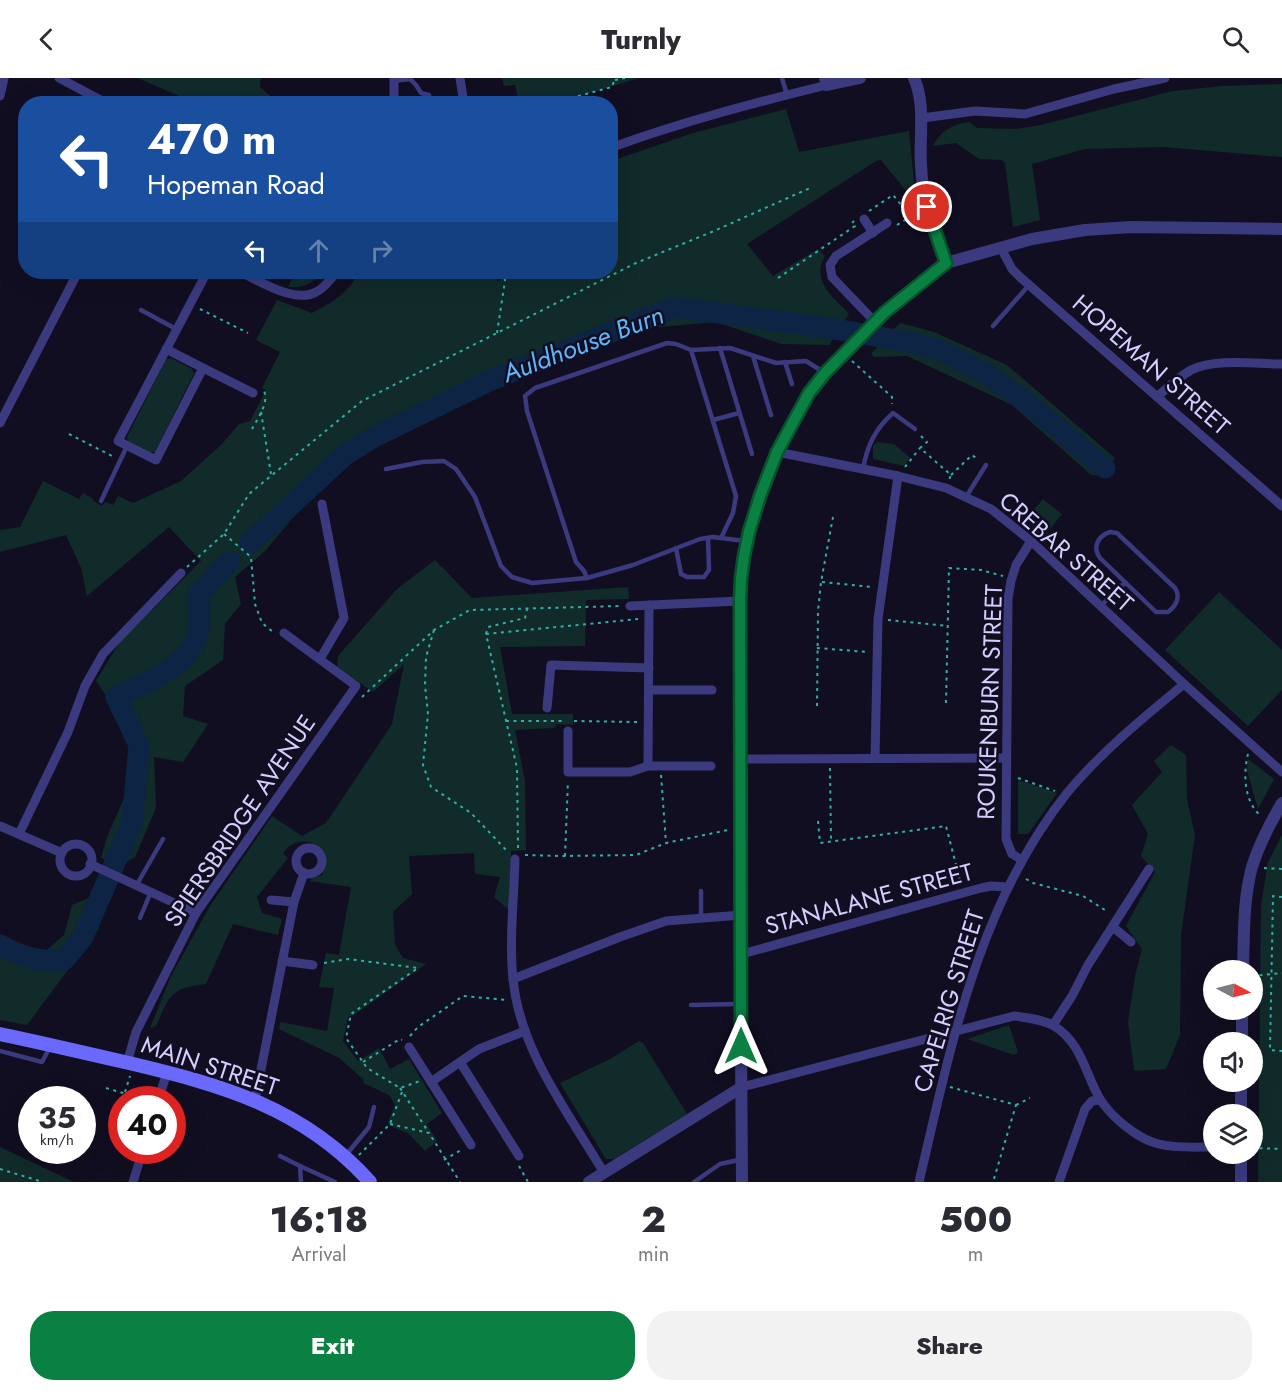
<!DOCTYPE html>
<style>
:root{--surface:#fff;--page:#f2f2f3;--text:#2b2b33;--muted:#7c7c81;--accent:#0b8043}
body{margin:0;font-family:Jost,sans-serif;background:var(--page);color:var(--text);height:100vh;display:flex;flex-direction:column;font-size:22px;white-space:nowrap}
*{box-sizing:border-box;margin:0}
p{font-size:20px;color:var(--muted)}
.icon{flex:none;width:33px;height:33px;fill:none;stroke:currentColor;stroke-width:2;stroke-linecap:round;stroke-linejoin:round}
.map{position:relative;height:1104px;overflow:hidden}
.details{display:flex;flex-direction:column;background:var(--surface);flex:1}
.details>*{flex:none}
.hud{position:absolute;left:18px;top:18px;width:600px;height:183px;border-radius:24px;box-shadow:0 6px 24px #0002;background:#1a4fa0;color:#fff;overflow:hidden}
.needle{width:39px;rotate:97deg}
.tools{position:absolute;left:1203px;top:882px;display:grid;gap:12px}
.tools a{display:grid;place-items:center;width:60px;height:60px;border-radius:50%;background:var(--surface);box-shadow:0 6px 24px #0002;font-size:30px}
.speed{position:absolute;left:18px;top:1008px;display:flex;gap:12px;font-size:30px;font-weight:700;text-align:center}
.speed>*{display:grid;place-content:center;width:78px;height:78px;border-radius:50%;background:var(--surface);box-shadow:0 6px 24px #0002;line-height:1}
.speed small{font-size:15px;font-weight:400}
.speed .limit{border:9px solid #d22;background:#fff;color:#111}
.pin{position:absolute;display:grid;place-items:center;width:51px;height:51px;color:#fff;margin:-26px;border:3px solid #fff;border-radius:50%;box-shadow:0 2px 6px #0007}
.me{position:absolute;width:66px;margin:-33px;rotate:0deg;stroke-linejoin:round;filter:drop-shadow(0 0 4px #0008)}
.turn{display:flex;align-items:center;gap:21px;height:126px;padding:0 30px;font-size:27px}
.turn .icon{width:78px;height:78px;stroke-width:2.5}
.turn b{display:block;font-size:42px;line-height:51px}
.lanes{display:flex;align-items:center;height:57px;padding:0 30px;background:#0003;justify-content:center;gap:30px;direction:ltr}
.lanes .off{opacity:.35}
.eta{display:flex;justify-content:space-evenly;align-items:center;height:102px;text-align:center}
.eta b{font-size:36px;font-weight:800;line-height:42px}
.button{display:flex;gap:12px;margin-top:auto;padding:12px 30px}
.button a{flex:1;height:69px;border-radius:24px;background:var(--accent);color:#fff;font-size:24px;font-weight:800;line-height:69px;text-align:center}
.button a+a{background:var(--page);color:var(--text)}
header{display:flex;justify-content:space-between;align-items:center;height:78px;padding:0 30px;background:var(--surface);font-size:27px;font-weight:800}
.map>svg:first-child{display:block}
.green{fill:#112b2a}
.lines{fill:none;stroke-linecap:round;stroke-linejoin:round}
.river{stroke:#0e2445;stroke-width:21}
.path{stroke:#31b0a6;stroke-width:2;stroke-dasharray:3 4.5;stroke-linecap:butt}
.service{stroke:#3b3a7f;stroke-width:4.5}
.minor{stroke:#3b3a7f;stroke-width:9}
.tertiary{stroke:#3b3a7f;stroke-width:12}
.secondary{stroke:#6a69fb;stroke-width:14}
.route-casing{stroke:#07532c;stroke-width:15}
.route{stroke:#0b8043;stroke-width:10}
.labels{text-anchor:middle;stroke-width:5;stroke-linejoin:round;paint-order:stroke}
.street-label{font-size:24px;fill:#d4cffe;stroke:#110e21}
.water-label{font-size:26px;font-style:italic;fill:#60b6fb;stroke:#110e21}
</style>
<header><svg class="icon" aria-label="back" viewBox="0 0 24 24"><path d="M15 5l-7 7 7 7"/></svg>Turnly<svg class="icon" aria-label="search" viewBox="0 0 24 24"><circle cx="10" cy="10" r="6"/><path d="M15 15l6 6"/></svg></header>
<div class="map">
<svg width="1282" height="1104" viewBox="0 0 1282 1104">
<rect width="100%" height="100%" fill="#110e21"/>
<g class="green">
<path d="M137,0H261L260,9L278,25H196Z"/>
<path d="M502,0H639L558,25H519L515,7L504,8Z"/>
<path d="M1282,6V79L1164,69L1085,71L1032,86L1040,142L1013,149L1005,85L1002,82L979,81L956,65L933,68C940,53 953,46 969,44L977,50L1016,51L1041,47L1173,13L1222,8Z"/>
<path d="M786,31L799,74L909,53L916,125L881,82L876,83L747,166L773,198L818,171L825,178C810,203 834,219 849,236L829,267L781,266L716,244L649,250L377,359L301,430L265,473L235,499L241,526L225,546L223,582L185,608L183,638L208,646L183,684L154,679L156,730L135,779L118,789L101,780L107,759L132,702L130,653L96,603L119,565L201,483L169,449L87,518L81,490L66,457L0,474V452L20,449L43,403L79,421L83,415L93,421V423L102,428L105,424L113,427L118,418L133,425L181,403L221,367L239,346L250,343L266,312L262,310L280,274L256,262L277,222L312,235C331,225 349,215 359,194H493L497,203L520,194H610L611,83L693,55Z"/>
<path d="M295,194H323C311,206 305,210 288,209Z"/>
<path d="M900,245L934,254L1007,287L1115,380L1100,398L1091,397L1012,327L907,278L874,279L871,276Z"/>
<path d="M171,280L192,291L194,295L155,374H149L128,363L127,359L166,281Z"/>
<path d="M877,364L894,366L910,380L904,388L873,381V368Z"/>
<path d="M1043,421L1062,436L1043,460L1026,441Z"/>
<path d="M435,482L472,520L628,509L629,521L586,522L585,568L500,569L512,636H573V647L556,646L554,650L515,652L525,703L526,772L511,773L509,832L494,819L500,799L475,796L474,775L409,778L412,816L393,834L395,867L403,880L426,886L354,937L348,939L343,963L358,983L379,970L390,991L409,981L442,1035L427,1046L437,1063L425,1073L409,1056L391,1048L388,1044L395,1027L389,1017L363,1005L364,1002L339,980L279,951L280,944L327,953L334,910L319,909L326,875L339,877L351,809L309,803L313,800L322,797C336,768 300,751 283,775L288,780L257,819L262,835L282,841L278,857L233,846L206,906C170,910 170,917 156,948L150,950L171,898L210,828L272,738L302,758L326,745L392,646L404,586L373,614L337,589L338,578L397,511Z"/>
<path d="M1219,514L1282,572V612L1248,648L1165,572Z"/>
<path d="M1171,667L1186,677L1187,721L1195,757L1181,857L1180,957L1166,991L1134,993L1128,944L1135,898L1142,871L1126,848L1155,794L1141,778L1148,756L1132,727L1162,694L1154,683Z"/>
<path d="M1248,681L1274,701L1258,731L1247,692Z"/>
<path d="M1018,702L1057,715L1028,756H1018Z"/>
<path d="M1282,757V1104H1258L1261,828L1268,784Z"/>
<path d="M95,817L99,850L27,947L0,942V860L39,879L64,857L72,827Z"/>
<path d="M1009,947L1018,974L1014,977L967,961Z"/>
<path d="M639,963L643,965L687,1036L614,1081H606L560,1005L612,980Z"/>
<path d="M0,1069L74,1104H0Z"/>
</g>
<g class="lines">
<g class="river">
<path d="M250,465L345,377L374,359L491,302L675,229L841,252L913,265L942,273L988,297L1025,323L1105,390"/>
<path d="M0,867C20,878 41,885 64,882L83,859L132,745L139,667L116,619C144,605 179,594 195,564C201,551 199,531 198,517L230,483"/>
</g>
<g class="path">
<path d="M615,2L625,0"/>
<path d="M549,26L612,9L615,0"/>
<path d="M869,133L893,117L911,139"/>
<path d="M897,147L918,134"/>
<path d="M778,200L855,148L852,145L854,143"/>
<path d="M200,231L248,255"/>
<path d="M497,255L505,203L504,194"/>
<path d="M852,283L892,319V326"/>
<path d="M261,334L271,396"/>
<path d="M252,351C258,340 269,325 264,313"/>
<path d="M69,356L114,379"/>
<path d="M921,358L927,364L920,370L951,397L949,402"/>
<path d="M905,389L920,370"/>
<path d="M951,397L972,377L979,382"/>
<path d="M224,456L251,479L255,526L262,545L273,554"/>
<path d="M187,489L224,456L249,416L362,323L636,185L714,153L810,110"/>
<path d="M822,504L873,509"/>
<path d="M888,542L948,548"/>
<path d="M434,552L426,579L425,607L428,636L423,687L431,709L471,735L508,774"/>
<path d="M486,556L488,549L525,540L527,531"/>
<path d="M817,570L868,574"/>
<path d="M362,619L434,552L470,532L621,528"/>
<path d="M946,625L949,490L981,492L1003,498"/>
<path d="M817,628L818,533L821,504L833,439"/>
<path d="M506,643H565"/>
<path d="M574,643L637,644"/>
<path d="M1248,676C1243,696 1244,724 1261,738"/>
<path d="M830,690L831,762"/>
<path d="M661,697L666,765L728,752"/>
<path d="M1018,700L1055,713"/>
<path d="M818,743L820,765L946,748L961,806"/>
<path d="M518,770L517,690L486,556L638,541"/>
<path d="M525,777L561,778L636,777L666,765"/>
<path d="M565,778L568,703"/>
<path d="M1264,790L1282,791"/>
<path d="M1026,801L1033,805L1083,818L1108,834"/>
<path d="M1282,819L1273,818L1270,972L1282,973"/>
<path d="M324,885L348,881L418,890L351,936L346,960L367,990L400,1010L420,1003"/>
<path d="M1252,898L1282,895"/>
<path d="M410,958L418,949L463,918L508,922"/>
<path d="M363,984L400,961L402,962"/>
<path d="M950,1009L1016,1027L993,1104"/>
<path d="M106,1010L147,1022"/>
<path d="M400,1010L429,1055"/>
<path d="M125,1014L130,998"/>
<path d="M1016,1027L1030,1020"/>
<path d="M390,1046L429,1055L460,1104"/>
<path d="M1252,1070L1282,1071"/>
<path d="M359,1077L390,1046L402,1014"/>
<path d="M444,1082L463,1071"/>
<path d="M519,1088L528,1104"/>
<path d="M0,1091L43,1104"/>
</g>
<g class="service">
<path d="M782,0L787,17"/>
<path d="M394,3L410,1L416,7L421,15L429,17L430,26"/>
<path d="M141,232L176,251"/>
<path d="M993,248L1029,207"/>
<path d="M720,270L752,376"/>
<path d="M691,272L736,418L733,435L721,460"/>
<path d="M753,278L771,337"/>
<path d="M785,284L792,306"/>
<path d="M713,342L739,335"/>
<path d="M386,391L422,384L444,383L456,391L475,419L501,488L512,499L532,505L587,500L633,487L700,461L713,459L745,463"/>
<path d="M863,391C867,368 875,351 893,335L915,351"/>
<path d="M966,419L986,387"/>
<path d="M101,423L127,368"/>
<path d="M1110,454L1117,455L1175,510C1181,519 1176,528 1168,534H1156L1100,480C1092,469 1098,458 1110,454Z"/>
<path d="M676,470L681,496L687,499H704L709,492L708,460"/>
<path d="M587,500L584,493L576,484L527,333L525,318L535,310L667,265L676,266L691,272L730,270L776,285L806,283L825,295"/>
<path d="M1101,528L1119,509L1126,505"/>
<path d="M136,808L163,761"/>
<path d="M140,840L150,816"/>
<path d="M701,840V813"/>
<path d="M691,927L738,926"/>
<path d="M0,973L42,984L50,969"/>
<path d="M346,1077L369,1049L374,1029"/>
<path d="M280,1078L300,1088"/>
<path d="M301,1104L300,1088L335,1104"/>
<path d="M694,1104L720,1086L739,1082"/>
</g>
<g class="minor">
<path d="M59,0L108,26"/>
<path d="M394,0V26"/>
<path d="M460,0L464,26"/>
<path d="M0,18L4,0"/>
<path d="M922,40L975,33L1025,36L1114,11L1165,0"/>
<path d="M610,70C681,44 754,25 827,7"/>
<path d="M864,141L873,155"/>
<path d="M1001,170L1012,191L1020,199L1282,428"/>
<path d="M240,194C260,203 295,226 316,214C325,210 331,200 337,194"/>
<path d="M875,244L832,199L830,187L836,178L887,145"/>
<path d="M166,271L203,290L156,382L118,363L207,194"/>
<path d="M203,290L253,315"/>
<path d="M1157,319C1168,309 1179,299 1191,292C1215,280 1256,286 1282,286"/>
<path d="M0,345L78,194"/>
<path d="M777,374L898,398L946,410L991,431L1031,463L1184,606L1282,694"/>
<path d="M630,528L740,523"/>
<path d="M320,581L344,540L322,426"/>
<path d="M649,612H712"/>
<path d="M547,630L551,587L649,590"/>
<path d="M568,653V694H630L648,688L649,527"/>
<path d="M875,680L878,541L898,398"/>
<path d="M739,681L1006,680"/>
<path d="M648,688H711"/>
<path d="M0,748L62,775"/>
<path d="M19,756L68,654L85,608L103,576L181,495"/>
<circle cx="76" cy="782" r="16"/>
<circle cx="309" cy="783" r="13"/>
<path d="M515,781C514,821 509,862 513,901C520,973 568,1034 604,1095"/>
<path d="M1022,782L1012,776L1006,761L1008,521L1011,503L1016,487L1031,463"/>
<path d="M90,786L196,835"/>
<path d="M271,822L294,824"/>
<path d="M1113,849L1131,864"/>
<path d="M742,876L981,810L991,808L1007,809"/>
<path d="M282,883L313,887"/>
<path d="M513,901L620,859L666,843L741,837"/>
<path d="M1053,947L1072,918L1088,887L1149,791"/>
<path d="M409,969L471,1067"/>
<path d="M127,985L136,954L196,835L356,608L284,555"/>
<path d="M431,1004L460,984"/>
<path d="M742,1009L1014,938C1027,940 1043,941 1054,948C1082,965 1085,996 1100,1021C1110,1037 1128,1052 1145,1061C1165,1071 1192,1069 1214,1069"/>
<path d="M158,1022L167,995"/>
<path d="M255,1022L294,824L304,795"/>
<path d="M519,1078L460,984L479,971L525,953"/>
<path d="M133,1104L143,1072"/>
<path d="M919,1104C951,968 978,827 1067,715C1101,674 1143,640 1184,606"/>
<path d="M1059,1104L1085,1031L1092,1023L1100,1022"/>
</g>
<g class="tertiary">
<path d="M825,0L827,7L860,0"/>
<path d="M914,0C926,28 919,57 921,87C922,121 934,153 946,185"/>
<path d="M1243,892C1244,859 1243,822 1252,789C1259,767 1270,745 1282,725"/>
<path d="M1242,964V932"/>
<path d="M1241,1036V1004"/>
<path d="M589,1104L742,1009"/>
<path d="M742,1104L739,681L741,501L749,454L760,418L777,374L809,315L825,295L885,234L946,185L1032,161L1085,152L1131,149L1282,151"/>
<path d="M1241,1104V1076"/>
</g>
<path class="secondary" d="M0,956C43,965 86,975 129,985C222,1007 304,1030 370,1104"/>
</g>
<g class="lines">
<defs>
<path id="route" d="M741,968L740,523L741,501L744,478L749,454L760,418L777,374L809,315L825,295L885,234L946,185L927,129"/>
</defs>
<use href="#route" class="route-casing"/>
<use href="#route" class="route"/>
</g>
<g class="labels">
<g class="street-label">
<text transform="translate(1151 287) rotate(41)" y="8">HOPEMAN STREET</text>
<text transform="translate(1066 474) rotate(41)" y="8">CREBAR STREET</text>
<text transform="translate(990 624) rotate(-88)" y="8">ROUKENBURN STREET</text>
<text transform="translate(240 743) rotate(-56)" y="8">SPIERSBRIDGE AVENUE</text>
<text transform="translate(869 821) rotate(-15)" y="8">STANALANE STREET</text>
<text transform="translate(949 923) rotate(-73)" y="8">CAPELRIG STREET</text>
<text transform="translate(210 988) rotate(18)" y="8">MAIN STREET</text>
</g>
<g class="water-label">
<text transform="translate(583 266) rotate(-21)" y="9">Auldhouse Burn</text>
</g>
</g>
</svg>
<div class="tools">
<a><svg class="needle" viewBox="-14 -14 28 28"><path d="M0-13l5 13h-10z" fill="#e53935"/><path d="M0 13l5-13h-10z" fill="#7c7c81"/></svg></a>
<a><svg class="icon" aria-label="sound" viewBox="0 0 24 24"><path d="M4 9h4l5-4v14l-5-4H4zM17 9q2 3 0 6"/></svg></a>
<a><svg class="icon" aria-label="layers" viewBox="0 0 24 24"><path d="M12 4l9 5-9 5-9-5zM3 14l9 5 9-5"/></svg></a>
</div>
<div class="speed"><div>35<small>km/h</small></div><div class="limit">40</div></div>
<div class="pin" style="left:927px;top:129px;background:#d93025"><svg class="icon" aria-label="arrive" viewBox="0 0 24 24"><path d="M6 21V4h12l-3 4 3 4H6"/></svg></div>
<svg class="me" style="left:741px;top:968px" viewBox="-20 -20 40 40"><path d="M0-17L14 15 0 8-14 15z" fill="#0b8043" stroke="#fff" stroke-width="4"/></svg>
<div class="hud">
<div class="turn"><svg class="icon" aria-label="left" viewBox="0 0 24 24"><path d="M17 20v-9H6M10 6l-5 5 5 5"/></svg><div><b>470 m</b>Hopeman Road</div></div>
<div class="lanes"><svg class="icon" aria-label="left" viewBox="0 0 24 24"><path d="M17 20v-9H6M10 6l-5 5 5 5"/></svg><svg class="icon off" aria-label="ahead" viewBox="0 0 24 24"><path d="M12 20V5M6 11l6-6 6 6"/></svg><svg class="icon off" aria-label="right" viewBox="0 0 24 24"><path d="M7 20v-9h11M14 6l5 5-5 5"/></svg></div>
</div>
</div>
<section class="details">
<div class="eta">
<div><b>16:18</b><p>Arrival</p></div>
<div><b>2</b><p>min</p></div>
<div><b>500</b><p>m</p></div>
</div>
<div class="button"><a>Exit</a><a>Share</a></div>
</section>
